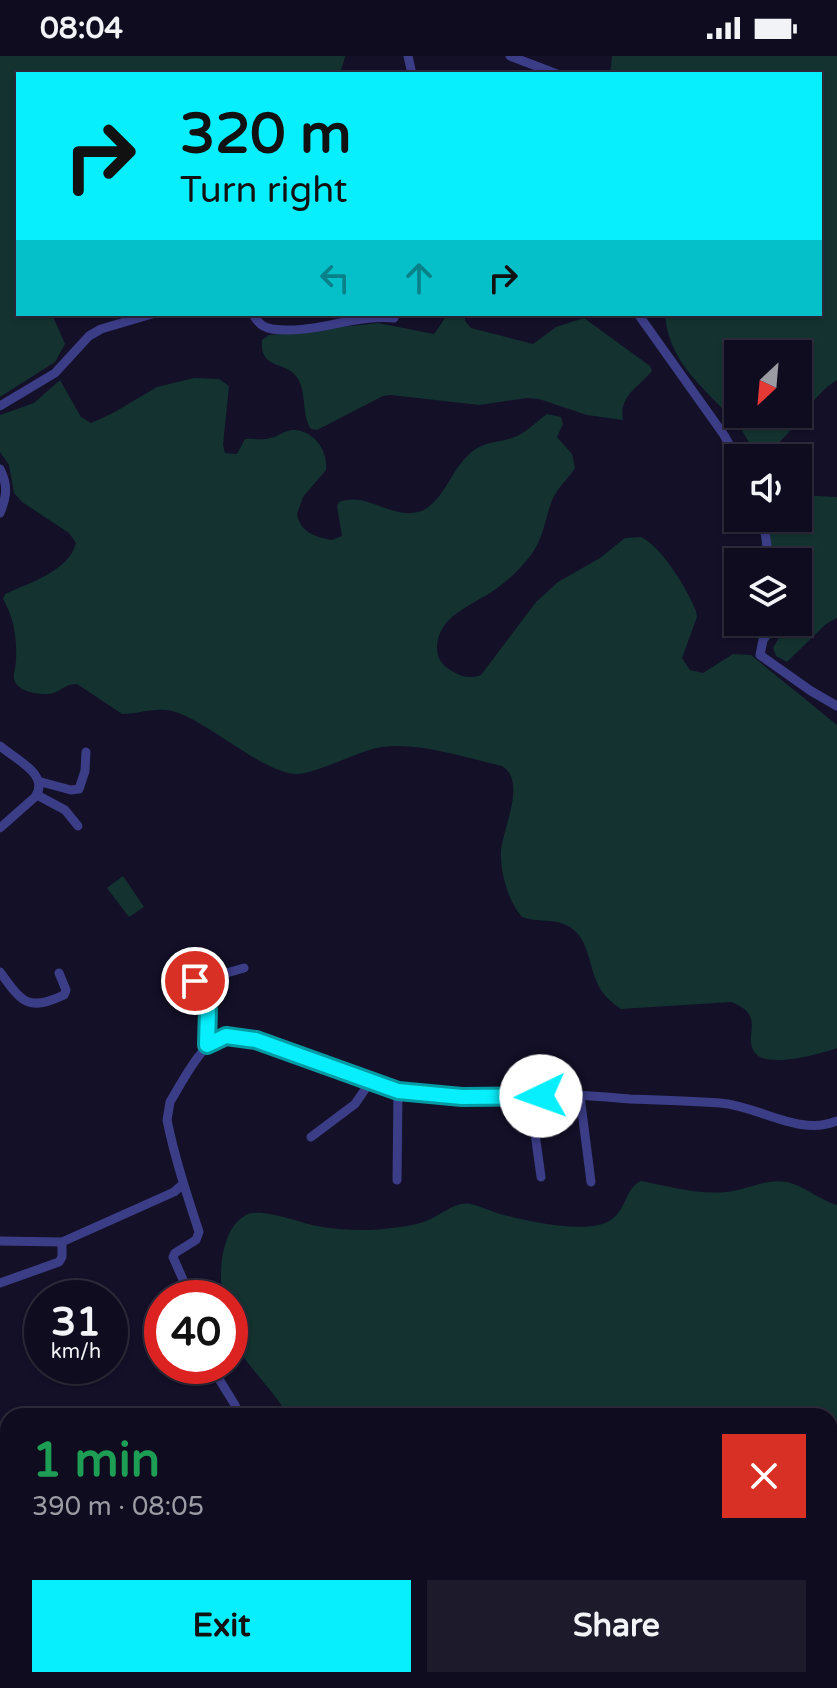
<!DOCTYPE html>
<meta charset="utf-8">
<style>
:root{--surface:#0e0c1e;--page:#1c1a2b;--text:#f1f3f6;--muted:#9b9ba4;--line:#2e2c3c;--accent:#07effc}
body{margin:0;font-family:"Varela Round",sans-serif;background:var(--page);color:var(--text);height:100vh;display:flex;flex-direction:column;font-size:30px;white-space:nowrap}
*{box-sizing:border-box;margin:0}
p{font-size:26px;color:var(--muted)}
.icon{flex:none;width:44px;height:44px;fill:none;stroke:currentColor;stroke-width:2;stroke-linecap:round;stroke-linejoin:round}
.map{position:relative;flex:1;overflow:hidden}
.details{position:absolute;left:0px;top:1352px;width:838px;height:280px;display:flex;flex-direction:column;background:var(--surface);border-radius:24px 24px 0 0;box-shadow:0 2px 6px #0004,0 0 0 2px var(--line)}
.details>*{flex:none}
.banner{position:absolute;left:16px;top:16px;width:806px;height:244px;border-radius:0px;box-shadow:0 2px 6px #0004,0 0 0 2px var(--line);background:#07effc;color:#111;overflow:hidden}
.needle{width:52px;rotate:206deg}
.fabs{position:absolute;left:724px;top:284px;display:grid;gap:16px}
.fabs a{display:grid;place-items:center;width:88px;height:88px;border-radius:0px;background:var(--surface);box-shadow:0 2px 6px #0004,0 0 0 2px var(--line);font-size:40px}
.speed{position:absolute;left:24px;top:1224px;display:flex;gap:16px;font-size:40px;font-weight:700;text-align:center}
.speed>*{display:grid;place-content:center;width:104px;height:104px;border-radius:50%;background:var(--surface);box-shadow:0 2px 6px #0004,0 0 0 2px var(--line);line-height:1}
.speed small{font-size:20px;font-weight:400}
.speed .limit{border:12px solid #d22;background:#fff;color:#111}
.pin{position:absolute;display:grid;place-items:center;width:68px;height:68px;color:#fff;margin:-34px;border:4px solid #fff;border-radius:50%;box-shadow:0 2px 8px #0007}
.me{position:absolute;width:88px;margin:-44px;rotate:267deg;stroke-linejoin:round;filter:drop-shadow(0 0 6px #0008)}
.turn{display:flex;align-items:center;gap:28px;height:168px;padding:0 32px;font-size:36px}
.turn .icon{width:104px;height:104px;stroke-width:2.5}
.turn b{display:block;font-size:56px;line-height:68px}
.lanes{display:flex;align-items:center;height:76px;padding:0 32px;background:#0003;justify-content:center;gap:40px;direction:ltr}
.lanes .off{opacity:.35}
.round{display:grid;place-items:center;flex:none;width:84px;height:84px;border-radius:0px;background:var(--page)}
.head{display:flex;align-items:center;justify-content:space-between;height:136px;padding:0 32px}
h1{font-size:48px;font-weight:700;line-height:60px;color:#1e9e55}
.button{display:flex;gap:16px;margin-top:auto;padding:16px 32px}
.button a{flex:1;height:92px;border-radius:0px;background:var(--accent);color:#111;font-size:32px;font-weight:700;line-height:92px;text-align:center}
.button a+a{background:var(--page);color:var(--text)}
.status{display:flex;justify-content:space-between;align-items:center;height:56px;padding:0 40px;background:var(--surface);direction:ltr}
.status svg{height:22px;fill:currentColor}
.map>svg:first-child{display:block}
.green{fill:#133230;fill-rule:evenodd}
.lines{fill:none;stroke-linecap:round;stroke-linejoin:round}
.minor{stroke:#3c3d87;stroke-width:9}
.route-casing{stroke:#059ba4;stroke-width:20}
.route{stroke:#07effc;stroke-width:14}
</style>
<div class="status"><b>08:04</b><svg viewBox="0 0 49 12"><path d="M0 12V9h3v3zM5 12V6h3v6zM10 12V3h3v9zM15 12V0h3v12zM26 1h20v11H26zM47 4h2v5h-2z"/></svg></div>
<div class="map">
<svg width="837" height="1632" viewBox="0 0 837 1632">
<rect width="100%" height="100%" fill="#131028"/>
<g class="green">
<path d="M0,0H345V1L340,18H18V258H52L65,288L55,306L0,341Z"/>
<path d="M612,0H837V324C808,341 796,380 762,399C750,394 748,381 739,371C709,335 668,309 665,258H820V18H610ZM738,298H798V358H738Z"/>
<path d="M448,258H465V265L471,272L533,288L556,271L584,262L650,310L652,315C638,332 619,339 623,364L587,359L539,343L527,342L479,349L391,339L383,340L317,374L311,373C301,358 307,338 298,323C287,304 259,315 262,284L269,279L378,267L434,278Z"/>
<path d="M194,322L219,323L229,330L223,389L225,397L237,398L245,383C253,382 262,385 270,382C278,381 286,373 294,374C315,375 328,395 326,414L303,441L297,458C300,476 315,481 332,484L342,480L337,450L339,446C366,435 391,463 418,456C439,451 449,421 462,406C482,382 493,390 517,380C528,375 537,365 547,358L561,361L563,368L557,381L572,398L575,412C569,422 559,430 553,442C545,461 544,482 531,499C521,512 509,524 496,533C474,549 438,559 437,591C437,602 442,610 452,615C462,621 470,623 481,619L536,546L558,526L600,502L625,482L641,481C662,491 688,534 696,555L697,561L682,602L690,614L703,617L733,598L751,599L837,669V992C821,998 769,1012 756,998C741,982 768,959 731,946L621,953C609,945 601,937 596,924C588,905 588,879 566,869C553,862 536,867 522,861C508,845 500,816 501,795C503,772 527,725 502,710C465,702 420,686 382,691C357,695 315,719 295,718C261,715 211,668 176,656C156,650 141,658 122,658L77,628C65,627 59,638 47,638C37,638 17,636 14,623C13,618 16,610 16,604C17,582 14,562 3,543L5,538C29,527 69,515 76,487L69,477L22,446L14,437L9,409L0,396V359L34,347L60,324L81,361L91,367L113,357L157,331Z"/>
<path d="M798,439L837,441V562L826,568L787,606L776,600L773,592L788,566H798V506H760L762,484L767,462H798Z"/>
<path d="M123,820L144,851L129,861L107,832Z"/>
<path d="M641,1125C668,1130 698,1139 726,1136C746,1134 767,1122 787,1126C805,1130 819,1144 837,1149V1632H420L430,1624H830V1360H288C274,1333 236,1301 230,1274C228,1264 230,1252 230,1242H223C218,1218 221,1172 246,1159C261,1151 300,1167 317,1170C338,1174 363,1175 384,1173C399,1171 413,1170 426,1165C441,1160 454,1145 471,1148C480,1150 490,1155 500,1158C526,1165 576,1176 602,1168C627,1161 623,1133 641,1125Z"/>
<path d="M0,1407L8,1410V1624H293L297,1632H0Z"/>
</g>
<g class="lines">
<g class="minor">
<path d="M408,0L412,18"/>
<path d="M510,0L557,18"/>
<path d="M253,258C257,266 263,272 272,273C313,279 353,258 394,262"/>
<path d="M638,258L724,379L738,405"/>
<path d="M0,350L55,317L89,280L101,273L152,258"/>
<path d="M0,413C8,429 7,440 0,457"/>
<path d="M763,462L767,490L774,506"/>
<path d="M776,566L763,584L760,599L811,635L837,650"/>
<path d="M0,690C15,703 51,719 35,741L0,772"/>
<path d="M41,726L71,734L79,733L85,715L86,696"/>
<path d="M37,739L65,754L78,770"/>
<path d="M0,916C22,946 27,956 64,939L66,934L59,917"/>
<path d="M207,989L208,953L198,940L192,927L244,912"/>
<path d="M580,1040L591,1126"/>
<path d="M530,1041L541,1121"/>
<path d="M311,1081L355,1048L370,1026"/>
<path d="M397,1124L398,1035"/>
<path d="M0,1185L62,1186L174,1136L182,1129"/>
<path d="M0,1227L59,1206L62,1201V1186"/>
<path d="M182,1242L184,1226L173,1201L175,1197L196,1184L199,1176C187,1139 175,1103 167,1064L170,1046C181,1028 202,986 222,981C260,971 356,1027 400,1035C450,1045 501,1041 551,1039C577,1038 604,1041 630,1043C660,1044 690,1045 720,1047C759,1050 800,1081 837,1065"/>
<path d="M211,1310L235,1349L239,1360"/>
<path d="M417,1624L420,1632"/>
</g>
</g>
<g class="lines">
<defs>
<path id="route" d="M195,925L192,929L208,953L207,989L226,980L256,984L398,1035L462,1041L541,1040"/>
</defs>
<use href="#route" class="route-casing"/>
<use href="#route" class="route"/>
</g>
</svg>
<div class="fabs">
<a><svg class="needle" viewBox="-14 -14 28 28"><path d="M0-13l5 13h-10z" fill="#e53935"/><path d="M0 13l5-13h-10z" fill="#9b9ba4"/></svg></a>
<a><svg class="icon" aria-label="sound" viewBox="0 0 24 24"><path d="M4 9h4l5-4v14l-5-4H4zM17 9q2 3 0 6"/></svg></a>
<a><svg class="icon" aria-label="layers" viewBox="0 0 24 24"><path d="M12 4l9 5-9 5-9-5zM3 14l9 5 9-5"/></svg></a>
</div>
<div class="speed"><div>31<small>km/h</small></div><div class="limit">40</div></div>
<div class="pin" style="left:195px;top:925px;background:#d93025"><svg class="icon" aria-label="arrive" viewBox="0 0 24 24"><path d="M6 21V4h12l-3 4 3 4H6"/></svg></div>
<svg class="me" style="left:541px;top:1040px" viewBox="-20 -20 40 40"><circle r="19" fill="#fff"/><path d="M0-13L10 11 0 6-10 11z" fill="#07effc"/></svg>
<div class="banner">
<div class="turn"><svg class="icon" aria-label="right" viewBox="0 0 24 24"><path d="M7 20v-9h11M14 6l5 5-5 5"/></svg><div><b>320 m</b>Turn right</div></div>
<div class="lanes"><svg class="icon off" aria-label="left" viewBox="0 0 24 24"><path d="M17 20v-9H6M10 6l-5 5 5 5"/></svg><svg class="icon off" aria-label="ahead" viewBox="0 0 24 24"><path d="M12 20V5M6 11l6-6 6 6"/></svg><svg class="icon" aria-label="right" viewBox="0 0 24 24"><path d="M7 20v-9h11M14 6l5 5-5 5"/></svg></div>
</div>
<section class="details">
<div class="head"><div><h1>1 min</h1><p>390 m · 08:05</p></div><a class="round" style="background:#d93025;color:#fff"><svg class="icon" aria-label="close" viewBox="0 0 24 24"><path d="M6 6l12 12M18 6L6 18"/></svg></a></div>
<div class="button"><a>Exit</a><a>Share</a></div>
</section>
</div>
